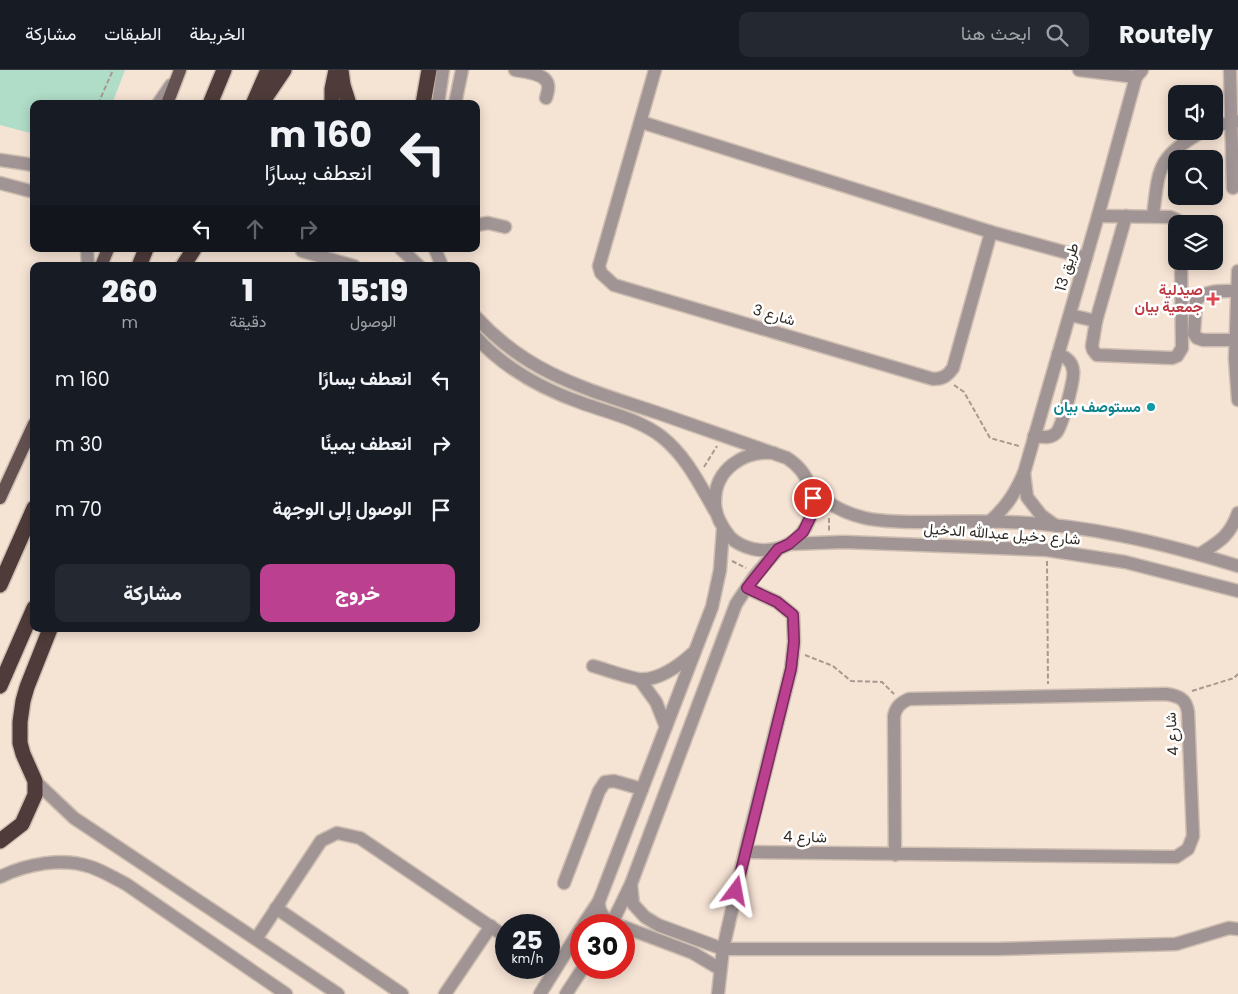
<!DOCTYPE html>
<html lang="ar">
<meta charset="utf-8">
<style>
:root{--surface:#171b24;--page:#242831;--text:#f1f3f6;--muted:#9ea1a6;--line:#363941;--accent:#bc4090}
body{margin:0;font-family:Poppins,Vazirmatn,sans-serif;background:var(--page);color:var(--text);direction:rtl;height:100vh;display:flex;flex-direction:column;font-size:19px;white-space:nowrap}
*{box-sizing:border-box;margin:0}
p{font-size:16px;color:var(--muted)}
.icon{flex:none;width:28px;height:28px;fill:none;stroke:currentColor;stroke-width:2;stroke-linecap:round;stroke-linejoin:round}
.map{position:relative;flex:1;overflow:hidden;direction:ltr}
.side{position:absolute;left:30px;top:192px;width:450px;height:370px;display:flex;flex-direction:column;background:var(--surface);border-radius:10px;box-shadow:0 2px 12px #0003;direction:rtl}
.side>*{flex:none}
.hud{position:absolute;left:30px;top:30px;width:450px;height:152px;border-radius:10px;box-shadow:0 2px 12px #0003;direction:rtl;background:#171b24;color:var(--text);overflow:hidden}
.controls{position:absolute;left:1168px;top:15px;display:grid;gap:10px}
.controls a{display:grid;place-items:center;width:55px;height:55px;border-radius:10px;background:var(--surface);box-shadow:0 2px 12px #0003;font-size:25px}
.speed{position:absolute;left:495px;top:844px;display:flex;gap:10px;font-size:25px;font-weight:700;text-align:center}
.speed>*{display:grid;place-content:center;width:65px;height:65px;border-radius:50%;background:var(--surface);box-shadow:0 2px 12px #0003;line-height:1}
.speed small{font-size:12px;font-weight:400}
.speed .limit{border:8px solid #d22;background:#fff;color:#111}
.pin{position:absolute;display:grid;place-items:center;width:42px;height:42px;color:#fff;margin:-21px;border:2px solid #fff;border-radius:50%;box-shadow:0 1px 5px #0007}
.me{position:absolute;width:55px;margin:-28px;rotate:13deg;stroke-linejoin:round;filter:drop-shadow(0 0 4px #0008)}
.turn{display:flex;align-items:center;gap:18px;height:105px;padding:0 25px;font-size:22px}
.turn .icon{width:65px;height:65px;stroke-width:2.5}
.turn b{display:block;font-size:35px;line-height:42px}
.lanes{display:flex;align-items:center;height:48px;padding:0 25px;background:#0003;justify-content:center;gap:25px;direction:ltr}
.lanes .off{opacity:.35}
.eta{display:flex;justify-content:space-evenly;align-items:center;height:85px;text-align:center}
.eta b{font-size:30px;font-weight:800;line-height:35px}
.primary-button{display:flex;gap:10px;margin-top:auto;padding:10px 25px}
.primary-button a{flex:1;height:58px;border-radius:10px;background:var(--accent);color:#fff;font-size:20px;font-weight:800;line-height:58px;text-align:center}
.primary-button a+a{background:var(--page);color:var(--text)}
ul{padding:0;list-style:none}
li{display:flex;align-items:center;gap:15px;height:65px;padding:0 25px}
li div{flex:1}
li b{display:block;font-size:19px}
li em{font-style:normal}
header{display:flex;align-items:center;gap:30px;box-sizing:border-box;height:70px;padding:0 25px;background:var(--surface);border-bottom:1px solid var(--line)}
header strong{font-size:24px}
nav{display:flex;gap:28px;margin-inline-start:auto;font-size:18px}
.search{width:350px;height:45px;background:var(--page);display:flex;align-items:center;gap:12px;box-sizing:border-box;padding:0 18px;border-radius:10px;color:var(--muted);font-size:19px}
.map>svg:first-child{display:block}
.green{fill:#b0ddc7}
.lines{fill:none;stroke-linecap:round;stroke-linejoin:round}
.minor-casing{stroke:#cebeb1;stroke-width:15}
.major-casing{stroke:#cebeb1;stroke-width:15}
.highway-casing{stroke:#cebeb1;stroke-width:18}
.path{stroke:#a7998e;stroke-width:2;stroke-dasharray:5 2.5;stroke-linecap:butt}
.minor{stroke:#a09594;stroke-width:12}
.major{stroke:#645251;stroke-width:12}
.highway{stroke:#4f3b3a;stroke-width:15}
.route-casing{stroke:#7a2a5e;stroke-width:12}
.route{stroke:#bc4090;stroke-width:9}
.health-dot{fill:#e0444e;stroke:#fff;stroke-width:2}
.culture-dot{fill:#0f9aa8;stroke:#fff;stroke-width:2}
.labels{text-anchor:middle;stroke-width:5;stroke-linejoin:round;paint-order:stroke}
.street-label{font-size:15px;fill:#302a24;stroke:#fff}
.health-label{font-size:15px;font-weight:bold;fill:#be3a42;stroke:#fff;text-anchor:end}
.culture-label{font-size:15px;font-weight:bold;fill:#0d838f;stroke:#fff;text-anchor:end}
</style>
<header>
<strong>Routely</strong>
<div class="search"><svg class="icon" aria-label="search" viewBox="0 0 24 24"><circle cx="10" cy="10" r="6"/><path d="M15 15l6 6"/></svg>ابحث هنا</div>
<nav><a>الخريطة</a><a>الطبقات</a><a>مشاركة</a></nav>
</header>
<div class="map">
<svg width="1238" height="924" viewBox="0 0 1238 924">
<rect width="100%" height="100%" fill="#f5e3d4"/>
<path class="green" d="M0,0H125L112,34H34V64L0,55Z"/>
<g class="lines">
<defs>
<g id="minor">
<path d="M515,0C525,2 546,3 548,15C549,19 547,24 546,28"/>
<path d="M655,0L599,196L601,203L614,215L933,309C943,309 947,306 953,298L991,162"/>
<path d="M1079,0L1136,7"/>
<path d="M1230,0L1233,118"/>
<path d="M158,34L171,15"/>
<path d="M438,34L443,0"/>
<path d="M455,34L462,0"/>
<path d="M641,52L991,162L1086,188"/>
<path d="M1214,56L1238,51"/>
<path d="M0,90L34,95"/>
<path d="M0,113L34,122"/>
<path d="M1098,146L1170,147L1177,150L1179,154"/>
<path d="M1126,146L1096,251L1092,276L1093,280L1097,285L1172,288L1177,286L1182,278L1181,191"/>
<path d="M1153,146C1159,96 1157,88 1203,61"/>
<path d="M476,155L488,153L505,157"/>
<path d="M87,179L88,196"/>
<path d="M401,179L419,196"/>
<path d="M435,179L442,196"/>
<path d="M302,181L354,196"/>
<path d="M1238,201L1235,289L1238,330"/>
<path d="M1238,221C1223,221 1207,219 1196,230L1194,264L1197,268L1203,270H1238"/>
<path d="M1070,245L1096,251"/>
<path d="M476,247C529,305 587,319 658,343C701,358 744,373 787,388C835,419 810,490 753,479C745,477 736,473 730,467C722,457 715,446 715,433C714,400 743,380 774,383"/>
<path d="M476,267C505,299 542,319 582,333C609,343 639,349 662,367C686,386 700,415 715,441"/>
<path d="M1034,366C1042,367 1050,369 1056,363C1062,357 1075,308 1073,300C1072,291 1066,287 1058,284"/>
<path d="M1024,403L1027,427L1041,445L1056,456"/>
<path d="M812,415C824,434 844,443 865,448C883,452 901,452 919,452C948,452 977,451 1006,452C1085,454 1163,473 1238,496"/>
<path d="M989,452C1006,438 1015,423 1024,403L1098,146L1136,7L1142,0"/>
<path d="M789,474L844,472L1047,480L1125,492L1238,521"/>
<path d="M1200,484C1219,472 1230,466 1238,443"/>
<path d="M593,596C607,600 623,606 638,609C657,612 680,595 693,583"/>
<path d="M640,610L656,632L666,657"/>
<path d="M35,711L74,748L338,924"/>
<path d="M745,782L1176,787L1188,779L1193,766L1188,642C1186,628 1178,626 1166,624L909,629C900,633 896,637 894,646L895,785"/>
<path d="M0,807C26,794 62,787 91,797C103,801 114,808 126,814L286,924"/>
<path d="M564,813L599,721L605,712L614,711L642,719"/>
<path d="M631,814L633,834L645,847L658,855L723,879H997L1176,874L1229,858L1238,859"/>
<path d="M276,838L402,924"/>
<path d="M583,855L599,831"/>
<path d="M611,855L631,814L736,534L754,507L778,479"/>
<path d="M619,855C606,850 598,845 599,831L712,537L720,500L723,459"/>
<path d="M624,857L693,883L720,899"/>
<path d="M256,869L321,771L337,763L360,768L506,867"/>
<path d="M445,924L491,856"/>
<path d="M540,924L581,858"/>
<path d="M566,924L583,898"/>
<path d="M718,924L723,879L745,782L791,599L794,572L793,545L777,532L747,518"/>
</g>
<g id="major">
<path d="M167,34L180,0"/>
<path d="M101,196L108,179"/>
<path d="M0,428L34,354"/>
</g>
<g id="highway">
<path d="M341,0L343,15L349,34"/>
<path d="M254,32L268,0"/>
<path d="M210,34L224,0"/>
<path d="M261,34L284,0"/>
<path d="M332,34V19L336,0"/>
<path d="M423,34L429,0"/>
<path d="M139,196L146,179"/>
<path d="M183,196L194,179"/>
<path d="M0,515L34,438"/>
<path d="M0,616L34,538"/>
<path d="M0,771L22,754L35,725V711L23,684L20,673V652L23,631L27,617L50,559"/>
</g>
</defs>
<use href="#minor" class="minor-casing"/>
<use href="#major" class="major-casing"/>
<use href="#highway" class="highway-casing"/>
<g class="path">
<path d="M98,34L113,0"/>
<path d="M954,315L964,322L990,368L1019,376"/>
<path d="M704,397L717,376"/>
<path d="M829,448V461"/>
<path d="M732,491L746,498"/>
<path d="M1047,491L1048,614"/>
<path d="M805,585L833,596L851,611L882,612L894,624"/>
<path d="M1192,621L1234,608L1238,604"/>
</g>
<use href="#minor" class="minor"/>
<use href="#major" class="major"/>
<use href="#highway" class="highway"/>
</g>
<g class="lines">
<defs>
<path id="route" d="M736,821L791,599L794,572L793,545L777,532L747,518L778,479L789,474L803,462L811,446L813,428"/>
</defs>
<use href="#route" class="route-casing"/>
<use href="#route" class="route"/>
</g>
<path class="health-dot" d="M1210.5 221.5h5v5h5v5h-5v5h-5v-5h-5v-5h5z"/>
<circle class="culture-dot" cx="1151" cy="337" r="5"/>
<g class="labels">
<g class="street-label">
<text transform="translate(1067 197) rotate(-74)" y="5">طريق 13</text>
<text transform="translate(774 245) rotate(16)" y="5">شارع 3</text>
<text transform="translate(1002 464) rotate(4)" y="5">شارع دخيل عبدالله الدخيل</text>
<text transform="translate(1172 664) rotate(-94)" y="5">شارع 4</text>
<text transform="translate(805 767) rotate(1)" y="5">شارع 4</text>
</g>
<g class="health-label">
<text x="1203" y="225">صيدلية<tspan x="1203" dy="17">جمعية بيان</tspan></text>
</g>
<g class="culture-label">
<text x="1141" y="342">مستوصف بيان</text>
</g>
</g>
</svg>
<div class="controls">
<a><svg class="icon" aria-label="sound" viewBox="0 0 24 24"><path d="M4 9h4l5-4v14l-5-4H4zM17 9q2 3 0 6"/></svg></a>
<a><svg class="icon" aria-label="search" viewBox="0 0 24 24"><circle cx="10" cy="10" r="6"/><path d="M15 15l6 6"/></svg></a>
<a><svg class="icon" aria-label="layers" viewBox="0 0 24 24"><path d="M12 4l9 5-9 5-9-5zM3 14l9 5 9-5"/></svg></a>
</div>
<div class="speed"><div>25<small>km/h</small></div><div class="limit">30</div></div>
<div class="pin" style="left:813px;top:428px;background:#d93025"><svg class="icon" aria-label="arrive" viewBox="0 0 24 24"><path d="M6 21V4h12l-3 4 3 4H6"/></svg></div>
<svg class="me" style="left:736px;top:821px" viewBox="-20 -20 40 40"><path d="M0-17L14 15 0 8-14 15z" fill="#bc4090" stroke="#fff" stroke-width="4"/></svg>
<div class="hud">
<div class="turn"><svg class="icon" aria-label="left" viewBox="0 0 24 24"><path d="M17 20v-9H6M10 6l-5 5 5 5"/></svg><div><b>160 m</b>انعطف يسارًا</div></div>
<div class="lanes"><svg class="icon" aria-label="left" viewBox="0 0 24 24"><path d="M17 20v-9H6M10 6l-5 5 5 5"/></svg><svg class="icon off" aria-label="ahead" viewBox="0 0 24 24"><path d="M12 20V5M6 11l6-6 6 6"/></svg><svg class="icon off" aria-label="right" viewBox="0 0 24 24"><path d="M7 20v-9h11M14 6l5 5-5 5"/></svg></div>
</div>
<section class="side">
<div class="eta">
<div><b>15:19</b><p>الوصول</p></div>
<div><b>1</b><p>دقيقة</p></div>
<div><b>260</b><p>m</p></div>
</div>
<ul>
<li><svg class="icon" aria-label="left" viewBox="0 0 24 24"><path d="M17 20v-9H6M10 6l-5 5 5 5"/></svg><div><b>انعطف يسارًا</b></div><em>160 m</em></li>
<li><svg class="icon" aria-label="right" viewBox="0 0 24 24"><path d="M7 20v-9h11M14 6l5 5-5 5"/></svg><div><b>انعطف يمينًا</b></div><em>30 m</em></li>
<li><svg class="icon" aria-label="arrive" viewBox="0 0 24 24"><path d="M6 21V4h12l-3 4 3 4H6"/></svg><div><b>الوصول إلى الوجهة</b></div><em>70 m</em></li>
</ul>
<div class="primary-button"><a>خروج</a><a>مشاركة</a></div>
</section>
</div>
